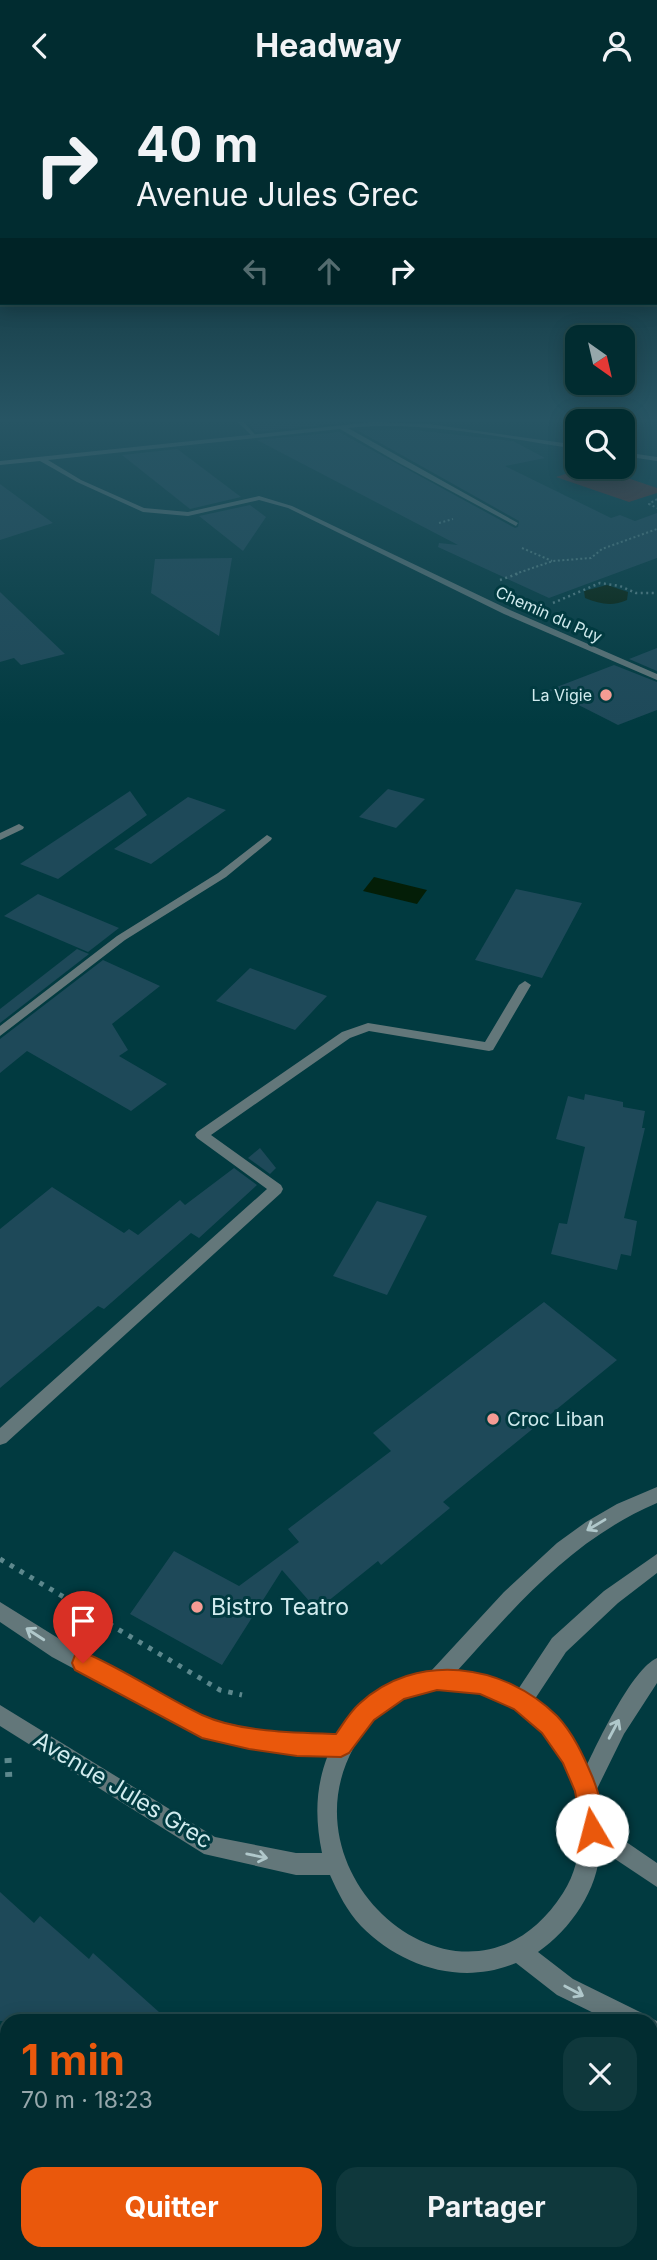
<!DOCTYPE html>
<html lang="fr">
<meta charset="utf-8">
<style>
:root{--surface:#012c30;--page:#0f383c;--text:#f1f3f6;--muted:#96a7ab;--line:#23484c;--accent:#ea580c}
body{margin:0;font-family:Inter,sans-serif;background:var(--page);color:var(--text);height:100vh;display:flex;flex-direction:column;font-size:26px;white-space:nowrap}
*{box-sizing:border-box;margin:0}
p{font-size:23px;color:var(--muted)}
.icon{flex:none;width:38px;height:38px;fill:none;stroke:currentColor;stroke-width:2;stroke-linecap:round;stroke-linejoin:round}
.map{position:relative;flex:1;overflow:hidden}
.sheet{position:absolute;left:0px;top:1923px;width:658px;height:247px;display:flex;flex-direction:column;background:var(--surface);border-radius:21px 21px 0 0;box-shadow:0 4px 18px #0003,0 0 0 2px var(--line)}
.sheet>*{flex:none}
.banner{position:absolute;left:0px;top:0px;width:658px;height:214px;box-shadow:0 4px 18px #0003,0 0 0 2px var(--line);background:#012c30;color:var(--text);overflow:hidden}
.needle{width:46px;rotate:146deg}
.fabs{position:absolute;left:565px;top:234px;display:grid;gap:14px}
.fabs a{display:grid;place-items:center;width:70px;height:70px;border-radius:14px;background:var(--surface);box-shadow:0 4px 18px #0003,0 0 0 2px var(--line);font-size:35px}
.pin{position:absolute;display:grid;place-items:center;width:60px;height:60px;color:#fff;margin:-72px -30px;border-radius:50% 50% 50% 0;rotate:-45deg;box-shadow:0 0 7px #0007}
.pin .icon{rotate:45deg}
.me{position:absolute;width:77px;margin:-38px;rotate:352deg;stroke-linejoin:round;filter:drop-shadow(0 0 5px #0008)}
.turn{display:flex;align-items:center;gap:24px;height:147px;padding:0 21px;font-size:32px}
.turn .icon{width:91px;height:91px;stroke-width:2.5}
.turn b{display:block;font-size:49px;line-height:60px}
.lanes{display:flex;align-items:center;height:66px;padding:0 21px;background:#0003;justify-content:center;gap:35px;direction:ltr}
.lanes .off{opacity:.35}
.round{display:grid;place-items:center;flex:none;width:74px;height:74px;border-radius:21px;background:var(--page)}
.summary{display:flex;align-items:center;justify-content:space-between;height:119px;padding:0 21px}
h1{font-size:42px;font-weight:700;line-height:52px;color:var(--accent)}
.primary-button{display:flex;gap:14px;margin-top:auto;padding:14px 21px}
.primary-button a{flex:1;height:80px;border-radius:21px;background:var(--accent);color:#fff;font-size:28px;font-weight:700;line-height:80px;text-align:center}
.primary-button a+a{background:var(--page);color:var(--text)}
header{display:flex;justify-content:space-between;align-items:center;height:91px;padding:0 21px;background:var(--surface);font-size:32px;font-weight:700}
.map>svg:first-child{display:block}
.green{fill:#642623}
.water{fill:#041e07}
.building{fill:#1e4959}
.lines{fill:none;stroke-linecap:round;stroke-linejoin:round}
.path-far3{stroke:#5d888d;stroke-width:2;stroke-dasharray:2 2.5;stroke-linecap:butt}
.path-far2{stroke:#5d888d;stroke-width:2.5;stroke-dasharray:2 3.5;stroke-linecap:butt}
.path-far1{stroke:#5d888d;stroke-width:5;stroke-dasharray:4.5 7;stroke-linecap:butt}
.path{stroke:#5d888d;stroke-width:7;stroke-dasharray:5 9;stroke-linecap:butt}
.service{fill:#63777a;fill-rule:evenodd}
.minor{fill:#63777a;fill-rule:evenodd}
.tertiary{fill:#63777a;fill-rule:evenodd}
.oneway{stroke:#b0c8cb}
.route{fill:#ea580c;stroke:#983908;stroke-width:2}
.poi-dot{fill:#f59c94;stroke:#013a40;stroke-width:2.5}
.labels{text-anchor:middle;stroke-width:6;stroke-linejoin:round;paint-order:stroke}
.far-street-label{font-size:16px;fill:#d1ebee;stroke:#013a40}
.far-poi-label{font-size:16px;fill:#d1ebee;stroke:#013a40;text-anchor:end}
.poi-label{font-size:19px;fill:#d1ebee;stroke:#013a40;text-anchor:start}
.near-poi-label{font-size:23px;fill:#d1ebee;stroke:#013a40;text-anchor:start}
.near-street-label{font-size:23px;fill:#d1ebee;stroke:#013a40}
</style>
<header><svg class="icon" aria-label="back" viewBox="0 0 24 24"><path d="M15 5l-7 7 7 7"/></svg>Headway<svg class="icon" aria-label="person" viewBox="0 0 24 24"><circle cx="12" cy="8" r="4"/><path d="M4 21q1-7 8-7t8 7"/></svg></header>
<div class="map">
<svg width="657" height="2169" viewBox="0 0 657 2169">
<rect width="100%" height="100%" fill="#013a40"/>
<path class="green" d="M587,376H595L657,397V402L629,411L556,386Z"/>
<g class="water">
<path d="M607,494L628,501L627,509C612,516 600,513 585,507L584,500Z"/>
<path d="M374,786L427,799L417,813L363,800Z"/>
</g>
<g class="building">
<path d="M246,330H360L256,341Z"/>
<path d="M405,338L513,350L545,367L505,375L611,427L620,424L635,430L657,422V467L549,507L438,456L439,452L458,454L257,349L339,341L515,437L518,436L519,430L357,339Z"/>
<path d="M177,358L180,360L241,406L190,418L122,364Z"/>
<path d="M0,393L53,432L0,449Z"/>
<path d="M250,414L266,426L243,460L199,425Z"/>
<path d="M232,467L219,545L151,502L155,468Z"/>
<path d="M0,501L65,563L21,574L14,567L0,571Z"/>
<path d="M657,557V580L629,568Z"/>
<path d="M614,574L657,591V619L618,634L549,599Z"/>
<path d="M388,698L425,708L396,737L359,726Z"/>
<path d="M130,700L147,724L58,788L20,773Z"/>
<path d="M188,706L226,719L151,773L114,758Z"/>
<path d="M516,798L582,812L542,887L475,869Z"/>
<path d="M38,803L119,837L88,861L4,825Z"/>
<path d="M77,858L89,863L0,932V918Z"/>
<path d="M103,869L160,895L112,933L128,959L119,965L167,993L131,1020L27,960L0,982V948Z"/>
<path d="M250,877L327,905L295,939L216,910Z"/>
<path d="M585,1003L623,1011V1016L645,1020L642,1037H645L624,1127L637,1130L631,1165L621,1163L617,1179L551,1163L559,1132L567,1133L585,1056L556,1048L568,1005L584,1009Z"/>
<path d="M260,1057L276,1077L270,1083L248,1067Z"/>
<path d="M234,1077L257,1094L199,1147L191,1142L104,1218L98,1215L0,1297V1138L52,1096L124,1142L129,1138L138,1144L180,1109L185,1114Z"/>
<path d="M377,1110L427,1125L387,1204L333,1185Z"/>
<path d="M544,1211L617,1269L443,1411L450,1417L381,1474L378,1470L317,1519L282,1479L222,1574L130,1523L174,1460L239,1495L299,1451L288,1438L391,1360L373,1342Z"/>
<path d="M0,1801L34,1832L40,1825L89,1868L93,1862L169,1930H0Z"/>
</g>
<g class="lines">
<g class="path-far3">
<path d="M657,408L649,413L657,417"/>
<path d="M439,432L453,428"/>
<path d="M522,457L552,470"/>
<path d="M515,483L553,470L591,467L602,458L657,438"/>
</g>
<g class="path-far2">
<path d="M500,489L520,482"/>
<path d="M553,512L600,492L620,495L636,502H657"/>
</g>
<path class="path-far1" d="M0,1468L220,1599L242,1604"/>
<path class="path" d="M8,1667L9,1692"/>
<g class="service">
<path d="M237,330H243L257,346H253Z"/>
<path d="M657,1463V1482L618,1512L566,1561L529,1617L522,1620L515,1617L512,1610L515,1603L552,1547L604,1500Z"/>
<path d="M454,2163H480L477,2169H451Z"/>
</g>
<g class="minor">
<path d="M373,331L429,333L578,354V358C502,347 424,329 348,337L518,432L516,435L397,371L340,338L48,369L81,389L144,417L188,421L259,405L292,415L510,519L657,583V589L504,523L288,417L259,409L188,425L143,421L77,391L40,370L0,374V370Z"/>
<path d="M623,361L657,366V370L623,365Z"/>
<path d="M19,733L24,736L23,738L0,749V742Z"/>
<path d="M267,744L272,747L271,749L226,786L125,849L0,945V935L117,845L218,782Z"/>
<path d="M525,890L531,894L493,959L489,960L369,940L350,947L211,1044L281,1094L283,1098L281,1102L6,1352L0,1354V1337L267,1098L197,1047L195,1044L197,1041L342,941L368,932L485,951L519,894Z"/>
</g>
<path class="tertiary" d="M657,1396V1412C571,1449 518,1513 457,1580C520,1588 561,1617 586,1676C598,1651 632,1578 657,1567V1592L624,1643L595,1702L600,1733L657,1772V1796L600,1758C598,1799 571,1838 538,1861L573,1888L642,1922L645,1930L651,1927L657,1930V1954L651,1951V1930H610L557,1904L516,1872C462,1895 401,1876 361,1835C347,1820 338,1802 330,1784H296L204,1763L0,1635V1614L215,1746L296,1762H322C315,1728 315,1697 328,1664H297L249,1657L202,1646L52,1566L0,1531V1511L66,1552L205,1627L249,1637L297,1644H339L356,1619L380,1598L401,1588L431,1580L504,1501L557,1452L586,1431L617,1413ZM437,1598C459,1600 484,1601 504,1611C569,1644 603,1739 563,1802C470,1948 279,1791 354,1656C364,1637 381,1617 401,1608C412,1603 425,1601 437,1598Z"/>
</g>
<defs><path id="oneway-shaft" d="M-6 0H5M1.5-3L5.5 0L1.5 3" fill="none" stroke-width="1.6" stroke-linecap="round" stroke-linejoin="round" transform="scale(1.75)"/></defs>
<g class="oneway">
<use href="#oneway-shaft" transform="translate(596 1434) rotate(149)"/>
<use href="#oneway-shaft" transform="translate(35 1543) rotate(-147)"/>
<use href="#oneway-shaft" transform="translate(614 1638) rotate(-62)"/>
<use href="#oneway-shaft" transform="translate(257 1765) rotate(12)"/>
<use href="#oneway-shaft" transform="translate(574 1900) rotate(28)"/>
</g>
<linearGradient id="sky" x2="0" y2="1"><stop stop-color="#012023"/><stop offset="0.52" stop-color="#275564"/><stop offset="1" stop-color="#275564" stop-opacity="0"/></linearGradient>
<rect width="657" height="633" fill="url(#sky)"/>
<path class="route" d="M83,1561C124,1578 162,1605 202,1624C239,1641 295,1642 336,1643C343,1633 350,1621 359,1613C416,1560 504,1572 557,1625C573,1642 583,1664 592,1685C599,1702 607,1729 600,1747L592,1751L583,1747L575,1700L563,1672L542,1642L514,1618L480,1603L437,1599L404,1608L374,1629L349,1662L341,1666L297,1665L249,1658L202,1647L75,1579L72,1572L75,1564Z"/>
<g class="poi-dot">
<circle cx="606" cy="604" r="7"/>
<circle cx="493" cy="1328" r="7"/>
<circle cx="197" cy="1516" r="7"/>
</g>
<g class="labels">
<g class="far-street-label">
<text transform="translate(549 523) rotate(24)" y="6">Chemin du Puy</text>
</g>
<g class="far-poi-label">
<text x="592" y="610">La Vigie</text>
</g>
<g class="poi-label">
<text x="507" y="1335">Croc Liban</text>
</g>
<g class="near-poi-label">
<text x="211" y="1524">Bistro Teatro</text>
</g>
<g class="near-street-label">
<text transform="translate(123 1699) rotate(31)" y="8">Avenue Jules Grec</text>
</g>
</g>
</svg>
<div class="fabs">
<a><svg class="needle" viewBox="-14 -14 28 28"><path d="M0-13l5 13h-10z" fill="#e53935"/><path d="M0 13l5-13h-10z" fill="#96a7ab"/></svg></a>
<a><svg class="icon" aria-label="search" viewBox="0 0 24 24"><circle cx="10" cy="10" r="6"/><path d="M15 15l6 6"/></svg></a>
</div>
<div class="pin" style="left:83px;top:1572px;background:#d93025"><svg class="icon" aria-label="arrive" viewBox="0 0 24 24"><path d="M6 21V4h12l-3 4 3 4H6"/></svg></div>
<svg class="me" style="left:592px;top:1739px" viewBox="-20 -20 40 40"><circle r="19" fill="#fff"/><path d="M0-13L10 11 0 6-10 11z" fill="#ea580c"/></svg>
<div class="banner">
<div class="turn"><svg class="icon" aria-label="right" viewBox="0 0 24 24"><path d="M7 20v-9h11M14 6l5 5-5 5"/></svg><div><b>40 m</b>Avenue Jules Grec</div></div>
<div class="lanes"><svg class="icon off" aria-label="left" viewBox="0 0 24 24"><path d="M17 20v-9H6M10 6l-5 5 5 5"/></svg><svg class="icon off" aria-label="ahead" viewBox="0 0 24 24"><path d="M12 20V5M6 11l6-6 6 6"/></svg><svg class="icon" aria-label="right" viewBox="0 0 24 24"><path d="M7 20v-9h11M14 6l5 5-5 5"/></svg></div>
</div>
<section class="sheet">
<div class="summary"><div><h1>1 min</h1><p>70 m · 18:23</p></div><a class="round"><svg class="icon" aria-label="close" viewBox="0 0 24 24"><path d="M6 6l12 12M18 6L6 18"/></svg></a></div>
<div class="primary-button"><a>Quitter</a><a>Partager</a></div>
</section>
</div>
